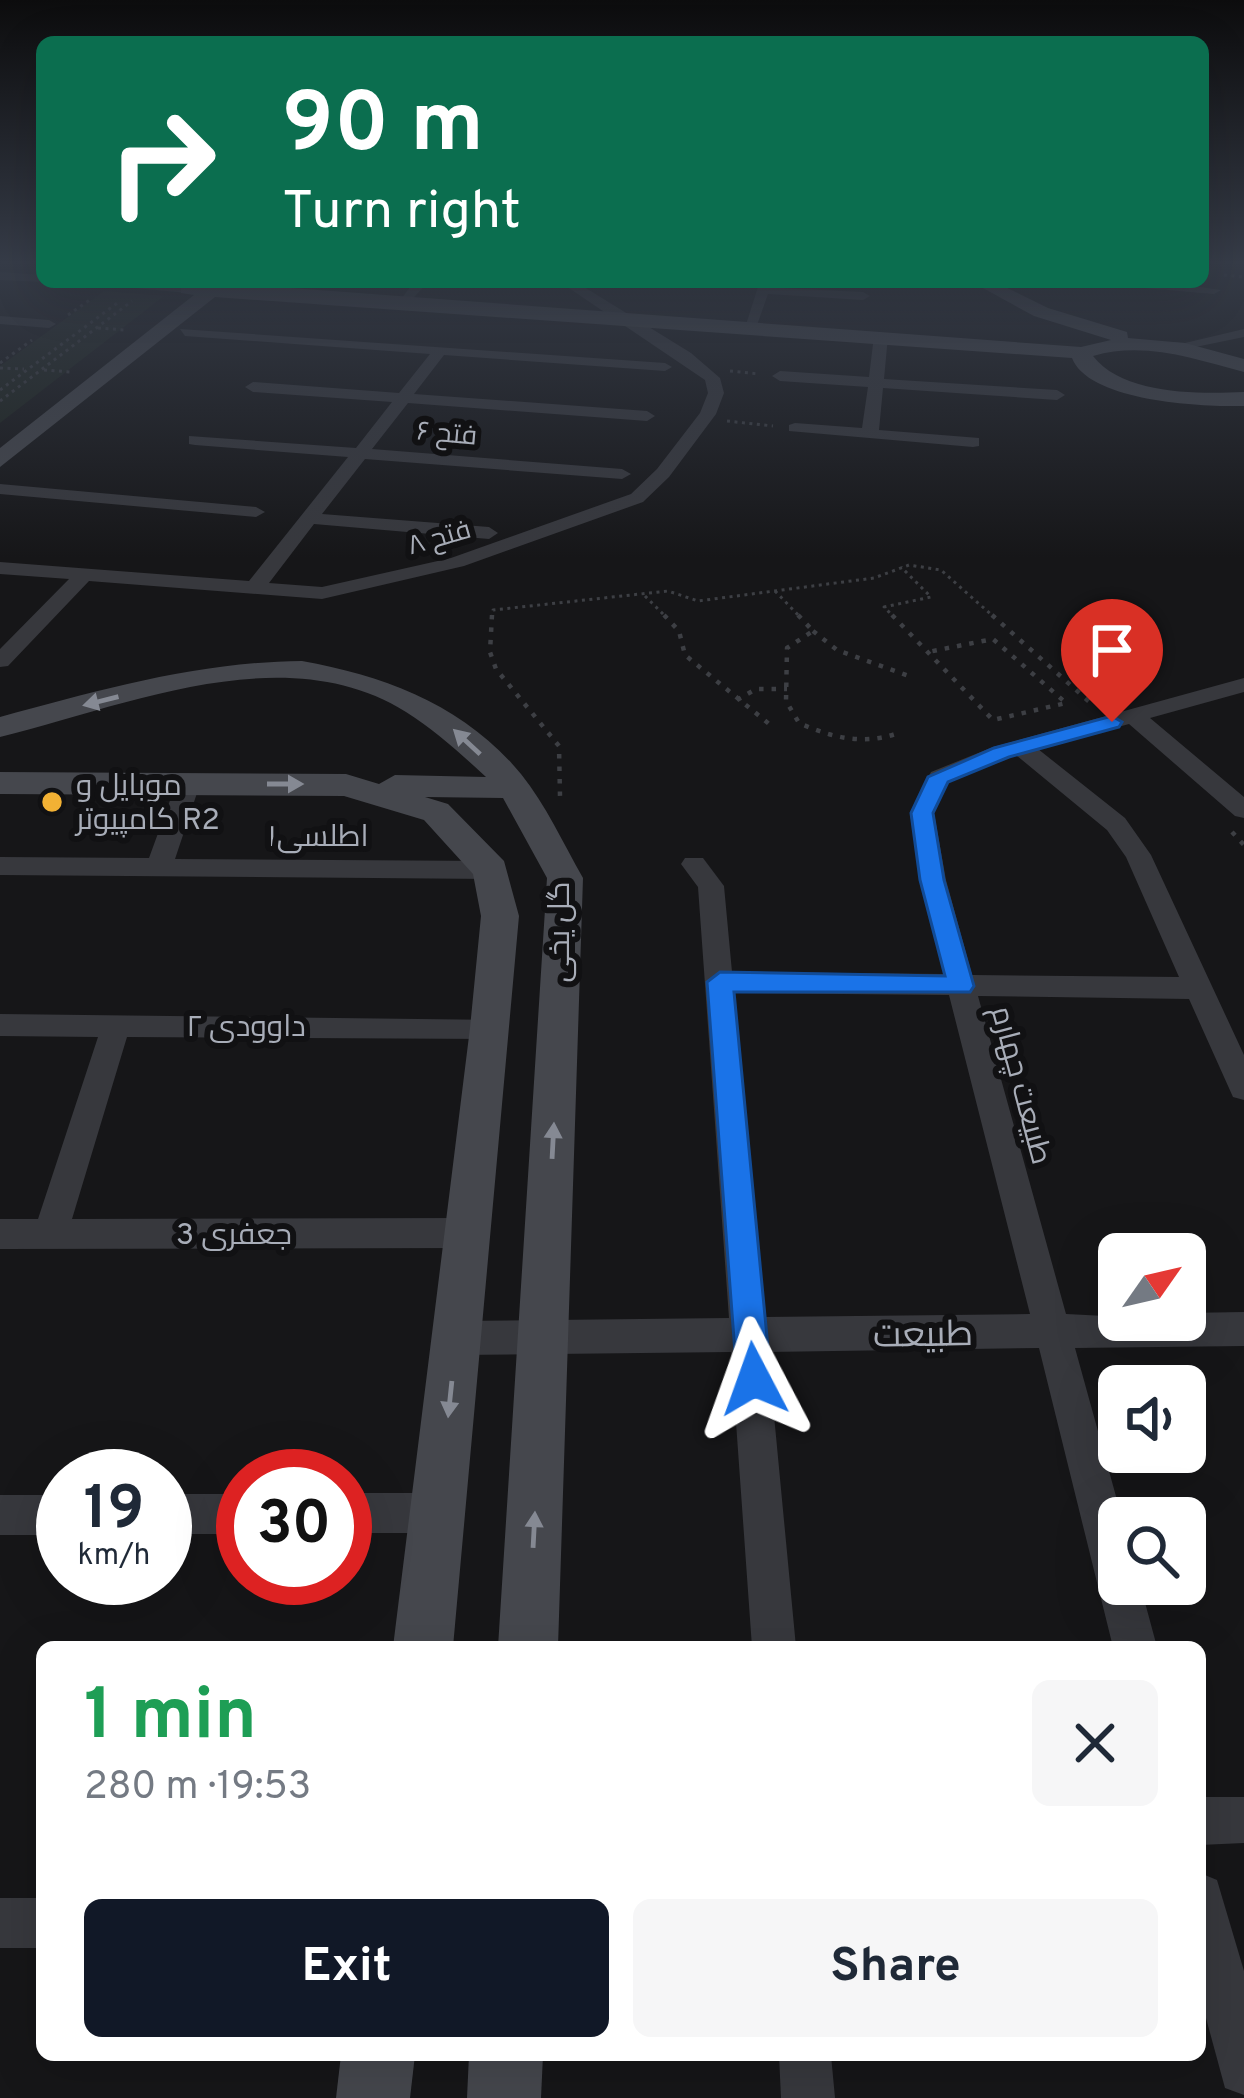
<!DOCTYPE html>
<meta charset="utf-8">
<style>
:root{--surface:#fff;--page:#f6f6f7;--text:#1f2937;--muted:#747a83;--accent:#111827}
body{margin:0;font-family:Overpass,Cairo,sans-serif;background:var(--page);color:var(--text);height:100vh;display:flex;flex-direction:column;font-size:45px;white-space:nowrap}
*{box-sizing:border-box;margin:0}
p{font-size:39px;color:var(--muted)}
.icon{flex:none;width:66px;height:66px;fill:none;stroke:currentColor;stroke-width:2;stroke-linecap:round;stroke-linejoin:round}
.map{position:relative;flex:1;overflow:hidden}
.sheet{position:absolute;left:36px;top:1641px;width:1170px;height:420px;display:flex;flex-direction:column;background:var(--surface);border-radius:18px;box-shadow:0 12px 48px #0002}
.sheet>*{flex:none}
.banner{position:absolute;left:36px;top:36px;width:1173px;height:252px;border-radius:18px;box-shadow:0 12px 48px #0002;background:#0b6e4f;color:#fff;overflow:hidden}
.needle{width:78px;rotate:56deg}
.buttons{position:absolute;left:1098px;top:1233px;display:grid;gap:24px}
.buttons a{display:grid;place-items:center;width:108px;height:108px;border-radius:18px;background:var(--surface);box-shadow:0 12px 48px #0002;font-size:60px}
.speed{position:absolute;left:36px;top:1449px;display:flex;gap:24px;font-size:60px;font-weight:700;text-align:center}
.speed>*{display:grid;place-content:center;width:156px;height:156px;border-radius:50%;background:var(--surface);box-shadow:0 12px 48px #0002;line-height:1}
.speed small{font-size:30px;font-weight:400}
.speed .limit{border:18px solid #d22;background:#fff;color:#111}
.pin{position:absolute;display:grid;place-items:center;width:102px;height:102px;color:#fff;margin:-123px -51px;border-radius:50% 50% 50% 0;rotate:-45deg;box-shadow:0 0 12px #0007}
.pin .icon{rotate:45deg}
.me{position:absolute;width:132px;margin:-66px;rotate:356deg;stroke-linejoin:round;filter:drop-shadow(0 0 9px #0008)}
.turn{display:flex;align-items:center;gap:42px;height:252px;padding:0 48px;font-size:54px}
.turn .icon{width:156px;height:156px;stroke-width:2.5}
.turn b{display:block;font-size:84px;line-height:102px}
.round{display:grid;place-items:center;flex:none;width:126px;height:126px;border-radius:18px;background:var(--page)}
.headline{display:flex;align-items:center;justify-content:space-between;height:204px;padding:0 48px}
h1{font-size:72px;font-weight:700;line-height:90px;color:#1e9e55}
.button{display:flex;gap:24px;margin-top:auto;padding:24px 48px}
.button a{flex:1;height:138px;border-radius:18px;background:var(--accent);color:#fff;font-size:48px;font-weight:700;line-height:138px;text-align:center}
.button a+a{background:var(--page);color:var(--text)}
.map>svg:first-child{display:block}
.green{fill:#1c231d}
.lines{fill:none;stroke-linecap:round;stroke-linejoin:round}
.path-far1{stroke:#3d3f44;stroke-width:3;stroke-dasharray:3 4.5;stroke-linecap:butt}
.path{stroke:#3d3f44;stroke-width:4.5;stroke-dasharray:4.5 8;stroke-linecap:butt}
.street{fill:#37383d;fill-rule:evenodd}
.secondary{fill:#45474d;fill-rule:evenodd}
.oneway{fill:#858993}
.route{fill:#1a73e8;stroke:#114b97;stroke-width:3}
.poi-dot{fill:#f2b134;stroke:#111113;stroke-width:4.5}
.labels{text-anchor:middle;stroke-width:12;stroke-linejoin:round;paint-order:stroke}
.far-street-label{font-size:27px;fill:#a8adb8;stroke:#111113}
.poi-label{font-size:30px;fill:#a8adb8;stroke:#111113;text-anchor:start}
.street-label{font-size:30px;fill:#a8adb8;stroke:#111113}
.near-street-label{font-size:36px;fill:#a8adb8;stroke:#111113}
</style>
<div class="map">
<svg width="1244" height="2098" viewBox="0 0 1244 2098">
<rect width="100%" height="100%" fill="#161618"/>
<path class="green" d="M104,291L164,296L0,423V366Z"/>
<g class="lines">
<g class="path-far1">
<path d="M1224,275L1244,277"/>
<path d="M68,315L91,299"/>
<path d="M98,328L125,330"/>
<path d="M0,363L32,340"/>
<path d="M0,368L24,369"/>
<path d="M44,370L71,372"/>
<path d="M730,371L759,374"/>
<path d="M0,390L120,301"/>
<path d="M0,401L132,301"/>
<path d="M727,421L773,426"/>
<path d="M775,591L801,618"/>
<path d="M645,596L667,618"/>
<path d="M492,618L493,610L668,591L698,601L874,578L909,565L941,570L995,618"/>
<path d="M895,618L884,607L931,597L901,567"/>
</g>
<g class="path">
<path d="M492,615L490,652L496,669L559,746L560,796"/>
<path d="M664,615L679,631L685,655L774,728"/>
<path d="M798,615L813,631L787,648L786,701L799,723C833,738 865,746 901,732"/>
<path d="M892,615L993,720L1066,703L993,639L928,652"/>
<path d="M992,615L1094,706"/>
<path d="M813,631L837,650L909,676"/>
<path d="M737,700L756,689H787"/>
<path d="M1232,832L1244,845"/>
</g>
<g class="street">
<path d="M0,272L42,275L46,282L0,280Z"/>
<path d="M73,282H141L195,289L188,293Z"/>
<path d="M414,282H428L405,307H395Z"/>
<path d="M560,282H576L691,353L720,378L724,393L716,414L669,477L643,502L464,566L322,599L89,581L8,666L0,667V649L69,579L0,574V562L249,581L348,457L195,445L189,444V436L356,448L392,402L253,392L245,387L253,382L399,393L430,354L185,336L180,329L665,363L672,367L665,371L444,355L414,394L647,411L655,416L647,421L408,403L372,449L622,469L631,474L622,479L365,459L322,514L489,527L498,533L489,539L314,524L269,583L322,587L451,558L631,494L657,469L700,413L708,393L705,380Z"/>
<path d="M1074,282H1165L1221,290L1214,294Z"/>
<path d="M758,287L863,292L870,296L863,300L768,294L756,328L744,331Z"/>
<path d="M0,316L49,320L56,324L49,328L0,324Z"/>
<path d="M1244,329V337L1171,352L1164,348Z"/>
<path d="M881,332L888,336L884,379L1057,390L1065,395L1057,400L883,388L879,430L979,438V446L973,447L789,431V425L795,423L862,428L868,387L780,381L772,376L780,371L869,377L874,336Z"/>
<path d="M0,484L256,507L265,512L256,517L0,494Z"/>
<path d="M1244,678V692L1150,718L1244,797V818L1235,816L1129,724L1038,749L1125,818L1151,855L1244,1055V1100L1233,1097L1189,999L978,996L1066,1314L1185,1320V1313L1244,1312V1346L1075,1348L1122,1518L1119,1584H1140L1157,1647H1113L1039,1348L768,1352L796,1647H752L731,1352L457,1355L444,1350L439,1338L444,1326L457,1321L729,1318L698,887L681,864L685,858H703L724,886L732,972L944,974L920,880L910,813L931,772L993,747ZM1016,755L1107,830L1126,857L1179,977L972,975L946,880L934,813L949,782ZM734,993L949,995L1030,1314L765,1317Z"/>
<path d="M188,776L200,784L175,859L491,861L504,870L491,879L0,875V857L149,858L176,784Z"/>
<path d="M0,1014L501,1020L506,1028L501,1036L491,1039L127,1037L72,1219L469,1218L481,1222L486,1233L481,1244L469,1248L0,1249V1219H38L98,1037L0,1036Z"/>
<path d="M345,1493H438L452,1499L458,1513L452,1527L438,1533H345Z"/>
<rect x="165" y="1494" width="78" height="40"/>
<rect x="0" y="1495" width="63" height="40"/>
<path d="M1200,1797H1244V1843L1200,1845Z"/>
<path d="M1200,1873L1217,1880L1244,1971V2095L1225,2088L1200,1996Z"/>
<rect x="0" y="1898" width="42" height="50"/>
<path d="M779,2055H831L835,2098H781Z"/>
</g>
<g class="secondary">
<path d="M211,282L1081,347L1111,340L1034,316L972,282H995L1048,308L1127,332L1128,338L1185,343L1244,359V372C1194,359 1145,341 1093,356C1123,395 1198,394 1244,392V406C1204,407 1089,402 1072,358L215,297L0,467V448L194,295L181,293V285Z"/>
<path d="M302,661C386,676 465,706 521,774C546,805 563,843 583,878L558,1647H498L547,878L503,798L425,797L448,804L504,861L519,916L453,1647H393L470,1028L481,916L473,874L424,820L344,796L0,794V772L346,774L379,784L395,775L486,777C461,754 435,730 406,712C285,636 125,706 0,737V717C101,690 197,662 302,661Z"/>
<path d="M341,2055H415L410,2098H336Z"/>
<path d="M469,2055H543L541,2098H467Z"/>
</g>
</g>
<defs><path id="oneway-solid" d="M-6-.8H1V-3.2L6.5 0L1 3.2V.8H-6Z" transform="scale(3)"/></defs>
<g class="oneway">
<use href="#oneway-solid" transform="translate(101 701) rotate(166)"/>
<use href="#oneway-solid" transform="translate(467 742) rotate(-137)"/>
<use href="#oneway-solid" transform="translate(285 784)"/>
<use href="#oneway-solid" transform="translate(553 1141) rotate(-87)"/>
<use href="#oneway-solid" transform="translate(450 1399) rotate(96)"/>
<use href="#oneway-solid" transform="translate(534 1530) rotate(-87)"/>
</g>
<linearGradient id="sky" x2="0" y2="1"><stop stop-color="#0c0c0d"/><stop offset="0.47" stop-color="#363c48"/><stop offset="1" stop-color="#363c48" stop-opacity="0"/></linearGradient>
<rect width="1244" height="558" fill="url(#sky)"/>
<path class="route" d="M1112,716L1122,722L1119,727L1009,757L948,782L933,813L944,880L974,986L970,992H734L771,1379L766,1391L754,1395L742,1391L737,1379L707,982L720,972L945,976L920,880L911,813L928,777L994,748Z"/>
<circle class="poi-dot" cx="52" cy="802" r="12"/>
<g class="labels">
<g class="far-street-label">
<text transform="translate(447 433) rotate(5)" y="9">فتح ۶</text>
<text transform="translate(439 537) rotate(-16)" y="9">فتح ۸</text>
</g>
<g class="poi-label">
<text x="76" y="795">موبایل و<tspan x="76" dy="34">کامپیوتر R2</tspan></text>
</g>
<g class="street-label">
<text x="318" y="846">اطلسی۱</text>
<text transform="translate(559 932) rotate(-90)" y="10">گل یخی</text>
<text x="246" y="1036">داوودی ۲</text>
<text transform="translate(1022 1085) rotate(75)" y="10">طبیعت چهارم</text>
<text x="234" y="1244">3 جعفری</text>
</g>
<g class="near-street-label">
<text transform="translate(923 1333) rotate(-1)" y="13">طبیعت</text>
</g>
</g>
</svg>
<div class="buttons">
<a><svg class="needle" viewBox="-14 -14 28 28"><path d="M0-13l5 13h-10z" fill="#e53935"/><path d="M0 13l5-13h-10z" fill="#747a83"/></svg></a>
<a><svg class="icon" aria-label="sound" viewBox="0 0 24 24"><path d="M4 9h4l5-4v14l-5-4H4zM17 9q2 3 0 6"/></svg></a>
<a><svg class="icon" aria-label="search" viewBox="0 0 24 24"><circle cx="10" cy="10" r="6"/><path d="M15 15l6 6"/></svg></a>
</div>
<div class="speed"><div>19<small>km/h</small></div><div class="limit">30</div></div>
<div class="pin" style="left:1112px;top:722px;background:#d93025"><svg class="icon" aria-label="arrive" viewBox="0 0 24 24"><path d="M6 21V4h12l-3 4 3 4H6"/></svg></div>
<svg class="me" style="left:754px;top:1379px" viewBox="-20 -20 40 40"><path d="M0-17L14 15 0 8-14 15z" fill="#1a73e8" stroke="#fff" stroke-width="4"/></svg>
<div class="banner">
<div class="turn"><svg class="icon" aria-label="right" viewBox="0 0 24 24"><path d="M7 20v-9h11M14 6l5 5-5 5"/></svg><div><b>90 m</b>Turn right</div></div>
</div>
<section class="sheet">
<div class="headline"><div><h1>1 min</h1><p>280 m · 19:53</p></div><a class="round"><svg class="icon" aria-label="close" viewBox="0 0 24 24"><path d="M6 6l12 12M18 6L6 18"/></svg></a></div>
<div class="button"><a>Exit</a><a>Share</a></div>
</section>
</div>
